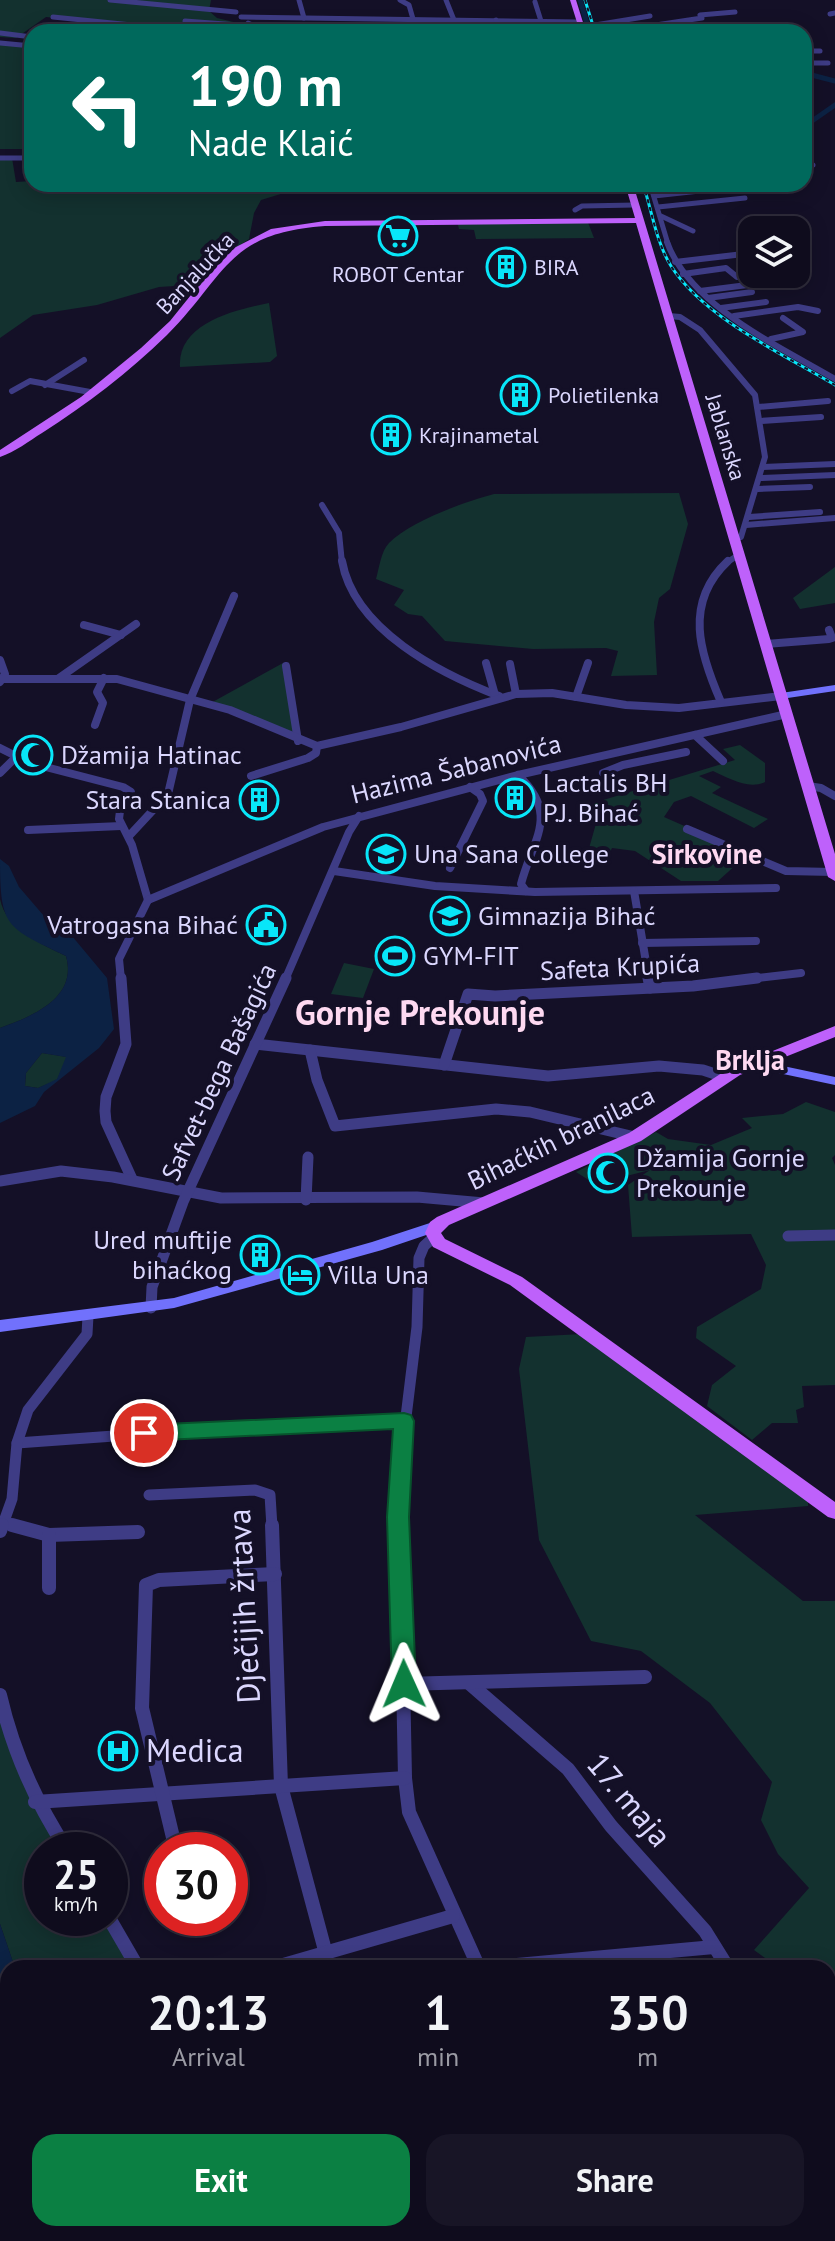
<!DOCTYPE html>
<meta charset="utf-8">
<style>
:root{--surface:#0f0c1d;--page:#181526;--text:#f1f3f6;--muted:#9b9ba4;--line:#2f2c3b;--accent:#0b8043}
body{margin:0;font-family:"PT Sans",sans-serif;background:var(--page);color:var(--text);height:100vh;display:flex;flex-direction:column;font-size:30px;white-space:nowrap}
*{box-sizing:border-box;margin:0}
p{font-size:26px;color:var(--muted)}
.icon{flex:none;width:44px;height:44px;fill:none;stroke:currentColor;stroke-width:2;stroke-linecap:round;stroke-linejoin:round}
.map{position:relative;flex:1;overflow:hidden}
.panel{position:absolute;left:0px;top:1960px;width:836px;height:282px;display:flex;flex-direction:column;background:var(--surface);border-radius:24px 24px 0 0;box-shadow:0 4px 20px #0003,0 0 0 2px var(--line)}
.panel>*{flex:none}
.guide{position:absolute;left:24px;top:24px;width:788px;height:168px;border-radius:24px;box-shadow:0 4px 20px #0003,0 0 0 2px var(--line);background:#00695c;color:#fff;overflow:hidden}
.tools{position:absolute;left:738px;top:216px;display:grid;gap:16px}
.tools a{display:grid;place-items:center;width:72px;height:72px;border-radius:16px;background:var(--surface);box-shadow:0 4px 20px #0003,0 0 0 2px var(--line);font-size:40px}
.speed{position:absolute;left:24px;top:1832px;display:flex;gap:16px;font-size:40px;font-weight:700;text-align:center}
.speed>*{display:grid;place-content:center;width:104px;height:104px;border-radius:50%;background:var(--surface);box-shadow:0 4px 20px #0003,0 0 0 2px var(--line);line-height:1}
.speed small{font-size:20px;font-weight:400}
.speed .limit{border:12px solid #d22;background:#fff;color:#111}
.pin{position:absolute;display:grid;place-items:center;width:68px;height:68px;color:#fff;margin:-34px;border:4px solid #fff;border-radius:50%;box-shadow:0 2px 8px #0007}
.me{position:absolute;width:88px;margin:-44px;rotate:359deg;stroke-linejoin:round;filter:drop-shadow(0 0 6px #0008)}
.turn{display:flex;align-items:center;gap:28px;height:168px;padding:0 32px;font-size:36px}
.turn .icon{width:104px;height:104px;stroke-width:2.5}
.turn b{display:block;font-size:56px;line-height:68px}
.eta{display:flex;justify-content:space-evenly;align-items:center;height:136px;text-align:center}
.eta b{font-size:48px;font-weight:700;line-height:56px}
.action{display:flex;gap:16px;margin-top:auto;padding:16px 32px}
.action a{flex:1;height:92px;border-radius:24px;background:var(--accent);color:#fff;font-size:32px;font-weight:700;line-height:92px;text-align:center}
.action a+a{background:var(--page);color:var(--text)}
.map>svg:first-child{display:block}
.green{fill:#13312f}
.water{fill:#0c2244;fill-rule:evenodd}
.lines{fill:none;stroke-linecap:round;stroke-linejoin:round}
.canal{stroke:#0c2244;stroke-width:5}
.street-far4{stroke:#3e3c85;stroke-width:5}
.street-far3{stroke:#3e3c85;stroke-width:6}
.street-far2{stroke:#3e3c85;stroke-width:8}
.street-far1{stroke:#3e3c85;stroke-width:11}
.street{stroke:#3e3c85;stroke-width:14}
.secondary{fill:#7171fc;fill-rule:evenodd}
.primary{fill:#be61fb;fill-rule:evenodd}
.rail-casing{stroke:#08e6f9;stroke-width:3}
.rail{stroke:#141027;stroke-width:2;stroke-dasharray:4;stroke-linecap:butt}
.route{fill:#0b8043;stroke:#07532c;stroke-width:2}
.labels{text-anchor:middle;stroke-width:8;stroke-linejoin:round;paint-order:stroke}
.far-poi-label{font-size:22px;fill:#dbd7fe;stroke:#141027;text-anchor:start}
.far-street-label{font-size:22px;fill:#dbd7fe;stroke:#141027}
.poi-label{font-size:26px;fill:#dbd7fe;stroke:#141027;text-anchor:start}
.street-label{font-size:26px;fill:#dbd7fe;stroke:#141027}
.neighbourhood-label{font-size:28px;font-weight:bold;fill:#fed9f1;stroke:#141027}
.near-street-label{font-size:32px;fill:#dbd7fe;stroke:#141027}
.near-poi-label{font-size:32px;fill:#dbd7fe;stroke:#141027;text-anchor:start}
.district-label{font-size:34px;font-weight:bold;fill:#fed9f1;stroke:#141027}
</style>
<div class="map">
<svg width="835" height="2241" viewBox="0 0 835 2241">
<rect width="100%" height="100%" fill="#141027"/>
<g class="green">
<path d="M0,0H211L209,11L217,18L242,24L258,32H211L46,17L16,38L0,37Z"/>
<path d="M0,43L32,46V142L22,149H0Z"/>
<path d="M0,158H12L16,182L32,181V184H291L284,193L261,200L254,213L249,239L221,258L206,284L159,287L97,305L33,315L0,338Z"/>
<path d="M587,220L594,238L476,239L474,230L459,229L457,221Z"/>
<path d="M269,303L277,356L270,362L180,367C177,323 235,310 269,303Z"/>
<path d="M679,493L688,524L670,589L659,598L654,622L657,675L611,676L618,651L606,648L533,649L445,641L422,616L408,614L394,605L404,590L376,579C379,569 381,551 389,543C411,521 464,502 494,494Z"/>
<path d="M835,567V603L800,609L793,598Z"/>
<path d="M283,663L298,741L209,704Z"/>
<path d="M740,745L765,763V782C748,790 729,778 713,771L699,776L721,787L712,793L768,819L754,828L691,796L674,802L664,817L748,854L718,881H681L635,851L612,848L605,862L586,859L599,813L590,806L600,801L735,760L723,749Z"/>
<path d="M0,899C6,930 42,944 66,956C78,998 33,1016 0,1028Z"/>
<path d="M344,963L374,969L363,998L331,994Z"/>
<path d="M42,1053L67,1057L57,1080L38,1088L25,1086L26,1073Z"/>
<path d="M806,1102L835,1112V1155L832,1158L835,1165V1385L802,1386L804,1407L796,1410L798,1423H772L752,1440L707,1406L712,1385L736,1366L696,1338L697,1327L761,1289L766,1265L751,1234L632,1237L628,1185L650,1170L595,1184L576,1172L656,1132L668,1139L711,1145L752,1128L742,1118L783,1114Z"/>
<path d="M582,1334L808,1501V1506L695,1515L803,1601H835V2007L828,2002V1968H779L754,1950L809,1888L778,1854L761,1820L772,1782L710,1703L641,1651L591,1641L539,1540L519,1369L526,1337Z"/>
<path d="M0,1695L6,1725L67,1850H42V1918H109L138,1968H15L0,1924Z"/>
<path d="M0,2189L8,2197V2234H44L50,2241H0Z"/>
</g>
<g class="water">
<path d="M0,859L9,866L19,887L50,923L72,936L107,978L114,1029L99,1048L44,1092L35,1106L0,1123V1028C33,1016 78,998 66,956C6,927 0,928 0,859ZM42,1053L66,1057L57,1079L38,1088L25,1086L26,1073Z"/>
<path d="M0,1924L15,1968H8V2197L0,2189Z"/>
<path d="M44,2234H608L654,2235L675,2241H50Z"/>
</g>
<g class="lines">
<g class="canal">
<path d="M580,0L588,27L617,32"/>
<path d="M804,73L835,81"/>
<path d="M804,143L812,121L835,105"/>
</g>
<g class="street-far4">
<path d="M110,0L236,12"/>
<path d="M299,0L304,18"/>
<path d="M400,0L409,5L413,19"/>
<path d="M446,0L454,20"/>
<path d="M535,2L541,21"/>
<path d="M830,14L835,13"/>
<path d="M53,17L201,32"/>
<path d="M241,17L580,22"/>
<path d="M185,21L251,26"/>
<path d="M248,23L267,32"/>
<path d="M595,25L650,16"/>
<path d="M410,28L500,27L496,20"/>
<path d="M616,31L702,18L700,15L735,12"/>
<path d="M0,33L32,37"/>
<path d="M0,43L32,46"/>
<path d="M804,51H820"/>
<path d="M804,63H828"/>
<path d="M0,158H32"/>
<path d="M804,165H813"/>
<path d="M560,184L561,187"/>
<path d="M650,184L668,244"/>
<path d="M312,189L315,184"/>
<path d="M654,196L764,184"/>
<path d="M658,207L745,198"/>
<path d="M575,210L582,206L635,205"/>
<path d="M661,216L693,231"/>
</g>
<g class="street-far3">
<path d="M667,242C690,306 779,346 835,379"/>
<path d="M675,262L752,253"/>
<path d="M683,274L726,268L737,277L752,274"/>
<path d="M700,291L771,282"/>
<path d="M708,298L752,292"/>
<path d="M721,308L766,302"/>
<path d="M669,316L680,317L700,330L755,395L765,457L741,537L735,538"/>
<path d="M734,316L798,307L818,311"/>
<path d="M771,339L803,332L783,318"/>
<path d="M45,385L84,360"/>
<path d="M12,391L30,381L90,392"/>
<path d="M758,407L828,401"/>
<path d="M760,421L821,417"/>
<path d="M763,467L835,464"/>
<path d="M761,478L835,475"/>
<path d="M758,489L810,487"/>
<path d="M322,505L339,533L342,563"/>
<path d="M749,517L820,512"/>
<path d="M746,525L835,518"/>
<path d="M726,563L740,554"/>
</g>
<g class="street-far2">
<path d="M342,561C354,630 441,674 499,696"/>
<path d="M84,625L121,635"/>
<path d="M766,644L829,639L832,638L829,630"/>
<path d="M0,660L5,674L0,682"/>
<path d="M486,663L495,695"/>
<path d="M510,664L516,694"/>
<path d="M286,666L298,741"/>
<path d="M59,678L136,624"/>
<path d="M3,679H117L230,710L317,746L401,727L516,694L552,693L626,705L679,708L781,696"/>
<path d="M576,697L588,663"/>
<path d="M721,702C700,654 683,603 728,561"/>
<path d="M95,725L103,703L97,692L104,678"/>
<path d="M695,735L723,761"/>
<path d="M0,748L30,763L123,787L131,792V799L120,811L119,819L132,845L148,900"/>
<path d="M0,773L15,758"/>
<path d="M603,773L623,765L686,752"/>
<path d="M518,775C560,815 533,838 521,884L526,891"/>
<path d="M251,776L308,758L316,753L317,746"/>
<path d="M808,786L821,788L835,796"/>
<path d="M687,829L786,871L833,872"/>
<path d="M28,830L121,826"/>
<path d="M129,836L168,794L190,700L234,596"/>
<path d="M450,868L483,801L480,794L470,787"/>
<path d="M334,871L435,886L535,892L776,888"/>
<path d="M634,891L649,980"/>
<path d="M148,900L323,827L518,775L787,714"/>
<path d="M642,943L756,941"/>
<path d="M121,980L119,959L148,900"/>
<path d="M285,980L349,832L359,816"/>
<path d="M741,980L801,973"/>
</g>
<g class="street-far1">
<path d="M121,978L126,1044L106,1097L105,1111L106,1122L132,1179"/>
<path d="M648,978L650,988"/>
<path d="M255,1044L548,1076L659,1066L703,1070L724,1077"/>
<path d="M310,1050L317,1080L335,1126L496,1109L530,1112L635,1137"/>
<path d="M444,1065L468,994L495,996L693,986L757,978"/>
<path d="M0,1181L61,1171L113,1177L221,1198L417,1197L484,1203"/>
<path d="M306,1200L308,1157"/>
<path d="M788,1236L835,1235"/>
<path d="M151,1308L152,1287L183,1202L286,978"/>
<path d="M17,1443L239,1427L404,1421"/>
<path d="M149,1495L255,1490L270,1495L272,1527"/>
<path d="M3,1522L19,1527"/>
<path d="M2,1527L12,1499L17,1443L28,1410L87,1334L88,1316"/>
<path d="M400,1527L399,1474L417,1327L419,1258L424,1246L434,1237"/>
</g>
<g class="street">
<path d="M12,1525L49,1535L138,1532"/>
<path d="M272,1525L281,1786L326,1954"/>
<path d="M400,1525L405,1778L409,1812L479,1968"/>
<path d="M0,1531L2,1525"/>
<path d="M49,1535V1588"/>
<path d="M469,1683L568,1769L611,1826L705,1931L728,1968"/>
<path d="M404,1684L645,1677"/>
<path d="M0,1695C13,1752 35,1801 67,1850"/>
<path d="M35,1802L405,1778"/>
<path d="M176,1850L142,1708L146,1585L159,1580L275,1574"/>
<path d="M109,1918L138,1968"/>
<path d="M273,1968L453,1916"/>
<path d="M483,1968L714,1947"/>
<path d="M828,2048L835,2053"/>
</g>
<g class="secondary">
<path d="M835,685V691L781,699L776,696L781,693Z"/>
<path d="M755,1060L835,1077V1085L750,1067L748,1064Z"/>
<path d="M436,1221L441,1222L443,1226L441,1230L382,1250L174,1308L0,1332V1320L174,1298L372,1242Z"/>
</g>
<g class="primary">
<path d="M570,0H576L586,32H580Z"/>
<path d="M625,184H633L644,220L835,854V881L828,877L636,223L325,226C226,233 227,275 167,335C129,372 86,405 42,433C29,441 15,452 0,457V450L81,397L141,348L170,321L211,270L234,248L271,229L325,221L635,218Z"/>
<path d="M835,1026V1037L740,1075L641,1141L449,1225L441,1233L445,1239L522,1277L835,1502V1519L828,1517L510,1285L433,1247L425,1233L430,1222L437,1217L629,1133L728,1069Z"/>
</g>
<defs>
<g id="rail">
<path d="M585,0L595,32"/>
<path d="M643,184C652,211 656,242 671,266C704,318 783,354 835,385"/>
</g>
</defs>
<use href="#rail" class="rail-casing"/>
<use href="#rail" class="rail"/>
</g>
<path class="route" d="M404,1413L411,1415L414,1421L409,1517L416,1684L412,1691L404,1694L395,1691L392,1684L387,1517L393,1429L144,1441L137,1439L134,1433L137,1428L144,1425Z"/>
<defs>
<symbol id="supermarket-ring" viewBox="-11 -11 22 22"><circle r="9.5" fill="#141027" stroke="#08e6f9" stroke-width="1.5"/><path d="M-6-5.5h2.5l.6 2H6L4.5 2H-2.5L-4.4-4H-6ZM-1.5 3.2a1.3 1.3 0 1 0 .1 0ZM3 3.2a1.3 1.3 0 1 0 .1 0Z" fill="#08e6f9"/></symbol>
<symbol id="building-ring" viewBox="-11 -11 22 22"><circle r="9.5" fill="#141027" stroke="#08e6f9" stroke-width="1.5"/><path d="M-4-6H4V6H1V3H-1V6H-4ZM-2.5-4.3h1.7v1.8h-1.7ZM.8-4.3h1.7v1.8H.8ZM-2.5-1h1.7V.8h-1.7ZM.8-1h1.7V.8H.8Z" fill="#08e6f9"/></symbol>
<symbol id="mosque-ring" viewBox="-11 -11 22 22"><circle r="9.5" fill="#141027" stroke="#08e6f9" stroke-width="1.5"/><path d="M3.5-4.9A6 6 0 1 0 3.5 4.9A5 5 0 1 1 3.5-4.9Z" fill="#08e6f9"/></symbol>
<symbol id="school-ring" viewBox="-11 -11 22 22"><circle r="9.5" fill="#141027" stroke="#08e6f9" stroke-width="1.5"/><path d="M0-5L7-2L0 1L-7-2ZM-4 1L0 2.5L4 1V4Q0 6-4 4Z" fill="#08e6f9"/></symbol>
<symbol id="civic-ring" viewBox="-11 -11 22 22"><circle r="9.5" fill="#141027" stroke="#08e6f9" stroke-width="1.5"/><path d="M-.6-6.5H3V-4.5H.6V-3L4-1V1h2V6H-6V1h2V-1L-.6-3ZM-1.2 2.5V6h2.4V2.5Z" fill="#08e6f9"/></symbol>
<symbol id="stadium-ring" viewBox="-11 -11 22 22"><circle r="9.5" fill="#141027" stroke="#08e6f9" stroke-width="1.5"/><path d="M0-5a6.5 5 0 1 0 0 10a6.5 5 0 1 0 0-10ZM-3.5-1.8h7v3.6h-7Z" fill="#08e6f9"/></symbol>
<symbol id="hotel-ring" viewBox="-11 -11 22 22"><circle r="9.5" fill="#141027" stroke="#08e6f9" stroke-width="1.5"/><path d="M-6-4.5h1.5V1H6V5H4.5V3h-9V5H-6ZM-4 0a1.8 1.8 0 1 1 3.6 0ZM.5 0V-2.5h3Q6-2.5 6 0Z" fill="#08e6f9"/></symbol>
<symbol id="hospital-ring" viewBox="-11 -11 22 22"><circle r="9.5" fill="#141027" stroke="#08e6f9" stroke-width="1.5"/><path d="M-5-5h3v3.5h4V-5h3V5h-3V1.5h-4V5h-3Z" fill="#08e6f9"/></symbol>
</defs>
<g fill-rule="evenodd">
<use href="#supermarket-ring" x="376" y="214" width="44" height="44"/>
<use href="#building-ring" x="484" y="245" width="44" height="44"/>
<use href="#building-ring" x="498" y="373" width="44" height="44"/>
<use href="#building-ring" x="369" y="413" width="44" height="44"/>
<use href="#mosque-ring" x="11" y="733" width="44" height="44"/>
<use href="#building-ring" x="493" y="776" width="44" height="44"/>
<use href="#building-ring" x="237" y="778" width="44" height="44"/>
<use href="#school-ring" x="364" y="832" width="44" height="44"/>
<use href="#school-ring" x="428" y="894" width="44" height="44"/>
<use href="#civic-ring" x="244" y="903" width="44" height="44"/>
<use href="#stadium-ring" x="373" y="934" width="44" height="44"/>
<use href="#mosque-ring" x="586" y="1151" width="44" height="44"/>
<use href="#building-ring" x="238" y="1233" width="44" height="44"/>
<use href="#hotel-ring" x="278" y="1253" width="44" height="44"/>
<use href="#hospital-ring" x="96" y="1729" width="44" height="44"/>
</g>
<g class="labels">
<g class="far-poi-label">
<text x="534" y="275">BIRA</text>
<text x="398" y="282" text-anchor="middle">ROBOT Centar</text>
<text x="548" y="403">Polietilenka</text>
<text x="419" y="443">Krajinametal</text>
</g>
<g class="far-street-label">
<text transform="translate(195 273) rotate(-47)" y="8">Banjalučka</text>
<text transform="translate(726 437) rotate(73)" y="8">Jablanska</text>
</g>
<g class="poi-label">
<text x="61" y="764">Džamija Hatinac</text>
<text x="543" y="792">Lactalis BH<tspan x="543" dy="30">P.J. Bihać</tspan></text>
<text x="231" y="809" text-anchor="end">Stara Stanica</text>
<text x="414" y="863">Una Sana College</text>
<text x="478" y="925">Gimnazija Bihać</text>
<text x="238" y="934" text-anchor="end">Vatrogasna Bihać</text>
<text x="423" y="965">GYM-FIT</text>
<text x="636" y="1167">Džamija Gornje<tspan x="636" dy="30">Prekounje</tspan></text>
<text x="232" y="1249" text-anchor="end">Ured muftije<tspan x="232" dy="30">bihaćkog</tspan></text>
<text x="328" y="1284">Villa Una</text>
</g>
<g class="street-label">
<text transform="translate(456 769) rotate(-14)" y="9">Hazima Šabanovića</text>
<text transform="translate(620 967) rotate(-3)" y="9">Safeta Krupića</text>
<text transform="translate(219 1072) rotate(-65)" y="9">Safvet-bega Bašagića</text>
<text transform="translate(561 1138) rotate(-26)" y="9">Bihaćkih branilaca</text>
</g>
<g class="neighbourhood-label">
<text x="707" y="864">Sirkovine</text>
<text x="750" y="1070">Brklja</text>
</g>
<g class="near-street-label">
<text transform="translate(244 1606) rotate(-93)" y="11">Dječijih žrtava</text>
<text transform="translate(629 1800) rotate(50)" y="11">17. maja</text>
</g>
<g class="near-poi-label">
<text x="146" y="1762">Medica</text>
</g>
<g class="district-label">
<text x="420" y="1025">Gornje Prekounje</text>
</g>
</g>
</svg>
<div class="tools">
<a><svg class="icon" aria-label="layers" viewBox="0 0 24 24"><path d="M12 4l9 5-9 5-9-5zM3 14l9 5 9-5"/></svg></a>
</div>
<div class="speed"><div>25<small>km/h</small></div><div class="limit">30</div></div>
<div class="pin" style="left:144px;top:1433px;background:#d93025"><svg class="icon" aria-label="arrive" viewBox="0 0 24 24"><path d="M6 21V4h12l-3 4 3 4H6"/></svg></div>
<svg class="me" style="left:404px;top:1684px" viewBox="-20 -20 40 40"><path d="M0-17L14 15 0 8-14 15z" fill="#0b8043" stroke="#fff" stroke-width="4"/></svg>
<div class="guide">
<div class="turn"><svg class="icon" aria-label="left" viewBox="0 0 24 24"><path d="M17 20v-9H6M10 6l-5 5 5 5"/></svg><div><b>190 m</b>Nade Klaić</div></div>
</div>
<section class="panel">
<div class="eta">
<div><b>20:13</b><p>Arrival</p></div>
<div><b>1</b><p>min</p></div>
<div><b>350</b><p>m</p></div>
</div>
<div class="action"><a>Exit</a><a>Share</a></div>
</section>
</div>
